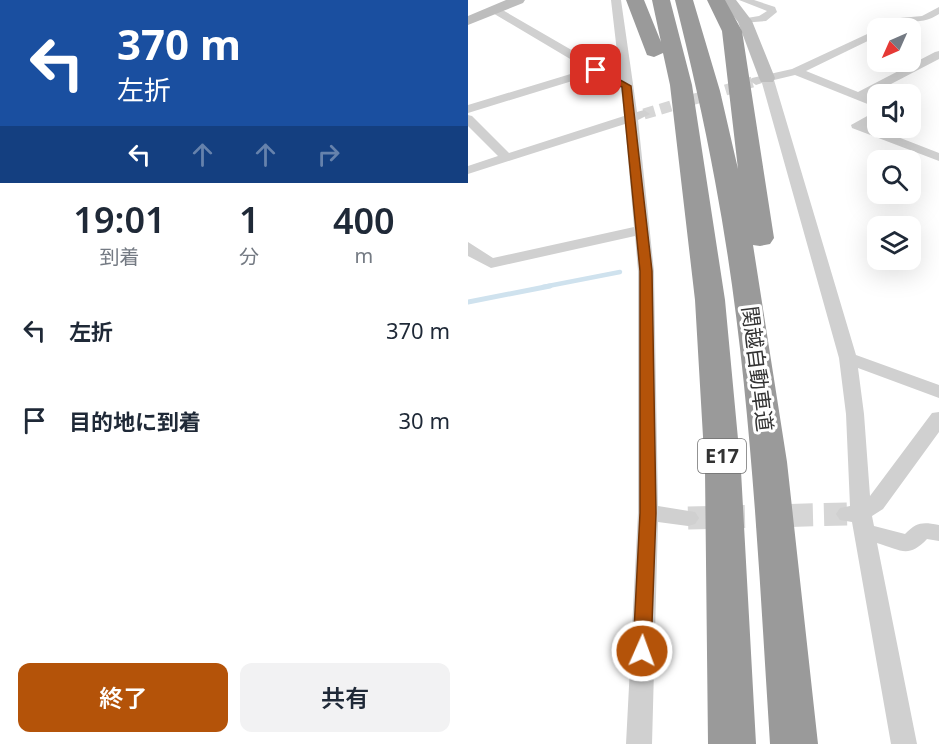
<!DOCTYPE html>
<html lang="ja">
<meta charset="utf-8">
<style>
:root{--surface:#fff;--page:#f2f2f3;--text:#1f2937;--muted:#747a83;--accent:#b45309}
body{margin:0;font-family:"Noto Sans","Noto Sans JP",sans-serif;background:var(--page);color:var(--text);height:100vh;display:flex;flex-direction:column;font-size:22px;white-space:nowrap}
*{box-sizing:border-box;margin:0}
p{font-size:20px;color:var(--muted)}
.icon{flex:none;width:33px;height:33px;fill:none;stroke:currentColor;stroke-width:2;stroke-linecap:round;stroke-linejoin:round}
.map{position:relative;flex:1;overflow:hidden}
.side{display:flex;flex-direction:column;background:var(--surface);width:468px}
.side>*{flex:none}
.guide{background:#1a4fa0;color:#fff;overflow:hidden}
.needle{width:39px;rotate:225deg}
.controls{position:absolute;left:399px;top:18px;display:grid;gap:12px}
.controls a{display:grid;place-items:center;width:54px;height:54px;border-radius:12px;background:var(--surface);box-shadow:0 6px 24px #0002;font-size:30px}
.pin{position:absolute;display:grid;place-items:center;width:51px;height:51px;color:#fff;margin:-26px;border-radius:12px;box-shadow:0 3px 9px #0006}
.me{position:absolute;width:66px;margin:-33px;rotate:2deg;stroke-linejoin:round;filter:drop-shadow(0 0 4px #0008)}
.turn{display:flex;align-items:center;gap:21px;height:126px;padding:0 18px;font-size:27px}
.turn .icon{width:78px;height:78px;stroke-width:2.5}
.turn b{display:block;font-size:42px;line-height:51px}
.lanes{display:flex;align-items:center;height:57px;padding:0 18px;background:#0003;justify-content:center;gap:30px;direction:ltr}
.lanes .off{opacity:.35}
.eta{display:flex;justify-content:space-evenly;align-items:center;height:102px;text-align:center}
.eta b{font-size:36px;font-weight:600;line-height:42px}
.primary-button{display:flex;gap:12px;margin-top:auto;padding:12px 18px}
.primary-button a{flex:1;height:69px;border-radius:12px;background:var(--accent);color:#fff;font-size:24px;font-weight:600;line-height:69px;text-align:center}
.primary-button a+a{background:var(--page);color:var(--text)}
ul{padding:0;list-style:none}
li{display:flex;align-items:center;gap:18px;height:90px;padding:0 18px}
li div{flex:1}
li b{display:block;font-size:22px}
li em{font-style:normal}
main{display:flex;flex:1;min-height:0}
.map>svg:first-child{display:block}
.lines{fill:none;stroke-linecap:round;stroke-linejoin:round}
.stream-far1{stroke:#cfe2ee;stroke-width:4.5}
.stream{stroke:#cfe2ee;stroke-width:5}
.street-tunnel-far1{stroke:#d6d6d6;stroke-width:11;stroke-dasharray:11 6;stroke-linecap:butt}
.street-tunnel{stroke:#d6d6d6;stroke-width:23;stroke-dasharray:23 11;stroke-linecap:butt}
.street{fill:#d0d0d0;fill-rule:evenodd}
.secondary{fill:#bdbdbd;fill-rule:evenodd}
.highway{fill:#9a9a9a;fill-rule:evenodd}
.route{fill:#b45309;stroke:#753606;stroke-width:1.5}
.labels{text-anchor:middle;stroke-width:6;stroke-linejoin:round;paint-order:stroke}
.shield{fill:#fff;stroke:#707070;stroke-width:1.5}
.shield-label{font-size:20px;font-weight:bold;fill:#333}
.street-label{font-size:21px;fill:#333;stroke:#fff}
</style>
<main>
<section class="side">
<div class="guide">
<div class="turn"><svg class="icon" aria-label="left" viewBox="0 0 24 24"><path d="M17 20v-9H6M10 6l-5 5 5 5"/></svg><div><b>370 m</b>左折</div></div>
<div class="lanes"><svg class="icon" aria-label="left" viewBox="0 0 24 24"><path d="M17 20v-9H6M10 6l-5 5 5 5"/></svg><svg class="icon off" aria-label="ahead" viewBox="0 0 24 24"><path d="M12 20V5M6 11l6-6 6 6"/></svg><svg class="icon off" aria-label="ahead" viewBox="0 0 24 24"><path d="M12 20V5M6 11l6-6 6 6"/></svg><svg class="icon off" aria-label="right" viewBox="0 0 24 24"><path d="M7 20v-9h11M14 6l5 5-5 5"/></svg></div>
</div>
<div class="eta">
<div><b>19:01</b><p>到着</p></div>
<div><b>1</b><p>分</p></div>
<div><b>400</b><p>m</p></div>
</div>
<ul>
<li><svg class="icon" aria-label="left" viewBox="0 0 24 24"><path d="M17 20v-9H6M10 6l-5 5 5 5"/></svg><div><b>左折</b></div><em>370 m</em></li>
<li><svg class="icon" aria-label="arrive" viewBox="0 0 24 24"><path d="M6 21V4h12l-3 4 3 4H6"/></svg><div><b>目的地に到着</b></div><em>30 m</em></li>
</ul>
<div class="primary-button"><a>終了</a><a>共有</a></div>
</section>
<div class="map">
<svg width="471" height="744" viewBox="0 0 471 744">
<rect width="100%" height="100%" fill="#fff"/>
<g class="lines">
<path class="stream-far1" d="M75,287L152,272"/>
<path class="stream" d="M0,302L82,286"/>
<path class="street-tunnel-far1" d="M176,114L288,81"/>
<path class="street-tunnel" d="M220,518L379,514"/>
<g class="street">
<path d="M143,0H153L169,112L176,110L182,114L170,120L186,271L190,506L227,512L231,518L227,524L220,526L190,522L184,744H158L170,513V271L167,236L23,268L0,256V242L25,258L166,227L157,124L0,174V166L30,156L0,126V115L4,116L41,153L156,116L153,88L127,74L0,113V105L119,69L23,12V8H31L152,78Z"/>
<path d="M271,0H286L307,7L309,12L298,21L273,23V19L291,16L299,11Z"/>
<path d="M471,7V14C457,23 451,20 437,23C428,26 423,29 413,28L432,18L454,16Z"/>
<path d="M410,29V36L338,71L390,92L467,52L471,51V59L400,96L408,101L402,105L327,75L306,80L388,355L471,385V398L390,368L396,414L402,496L464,413L471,412V432L415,509L404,516L406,526L437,534C449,522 454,522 471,525V541L459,539C440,559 433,550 409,543L449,744H423L384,522L372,520L368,514L372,508L382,506L378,414L371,358L294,83L288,85L282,81L284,78L324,69Z"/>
<path d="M410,110V119L399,125L471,153V161L384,128L383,125Z"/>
</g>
<g class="secondary">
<path d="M38,0H57L55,3L0,25V16Z"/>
<path d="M253,0H268L284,21L307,78L305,82H293L291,78L270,22Z"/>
</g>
<g class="highway">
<path d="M158,0H176L193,42L184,0H202L224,85L257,300L273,471L288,744H240L237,471L227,300L202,85L195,53L186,57L179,55Z"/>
<path d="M207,0H225L252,91L270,169L254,31L239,0H257L274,31L306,238L302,244L292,246L285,245L319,462L350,744H302C290,556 282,366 247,181C236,120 222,60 207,0Z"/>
</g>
</g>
<path class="route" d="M124,68H131L163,86L184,271L188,513L183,651L181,657L174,659L168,657L165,651L172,513V271L154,87L124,72Z"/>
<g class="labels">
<rect class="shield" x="230" y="439" width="48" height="34" rx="4.5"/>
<g class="shield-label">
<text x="254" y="463">E17</text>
</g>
<g class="street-label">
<text transform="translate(289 369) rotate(83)" y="7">関越自動車道</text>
</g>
</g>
</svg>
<div class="controls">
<a><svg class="needle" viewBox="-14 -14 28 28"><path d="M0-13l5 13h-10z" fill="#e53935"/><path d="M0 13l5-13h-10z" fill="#747a83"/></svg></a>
<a><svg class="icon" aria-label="sound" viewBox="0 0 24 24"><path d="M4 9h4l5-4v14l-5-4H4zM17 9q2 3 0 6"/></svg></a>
<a><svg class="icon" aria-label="search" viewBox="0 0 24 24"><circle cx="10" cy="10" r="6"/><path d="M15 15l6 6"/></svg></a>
<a><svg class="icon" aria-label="layers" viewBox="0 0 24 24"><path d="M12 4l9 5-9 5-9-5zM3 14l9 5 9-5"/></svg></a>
</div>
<div class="pin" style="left:128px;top:70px;background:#d93025"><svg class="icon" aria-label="arrive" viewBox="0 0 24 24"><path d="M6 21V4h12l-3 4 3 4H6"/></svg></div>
<svg class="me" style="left:174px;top:651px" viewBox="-20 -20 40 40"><circle r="17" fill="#b45309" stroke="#fff" stroke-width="3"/><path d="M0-11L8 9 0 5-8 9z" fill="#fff"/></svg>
</div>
</main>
